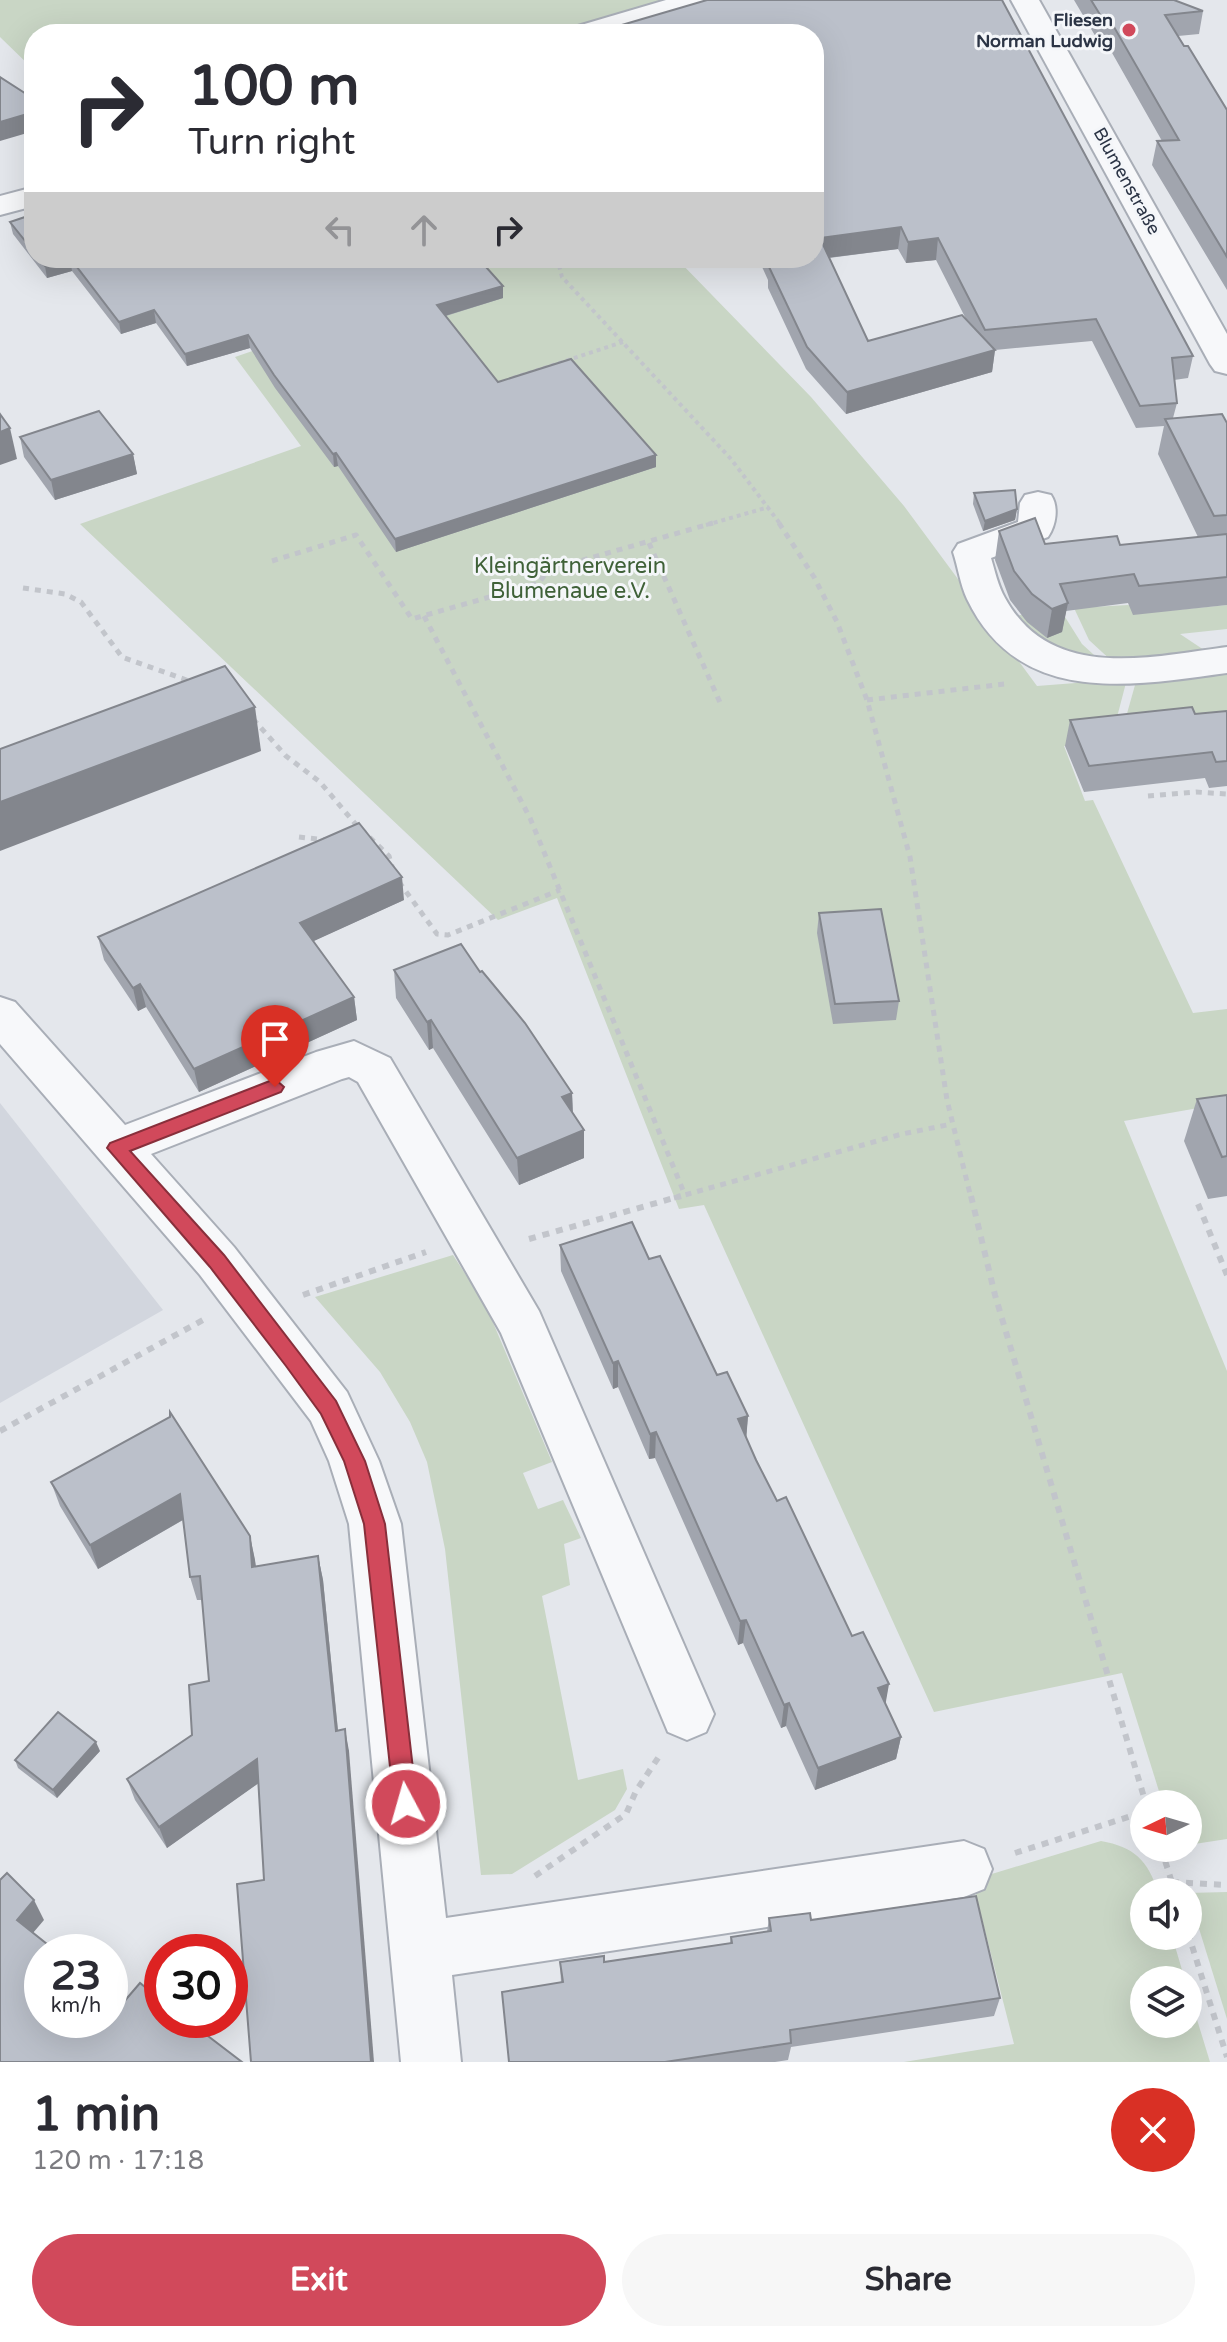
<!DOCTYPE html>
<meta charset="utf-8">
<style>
:root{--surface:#fff;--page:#f7f7f7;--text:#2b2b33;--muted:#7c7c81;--accent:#d1495b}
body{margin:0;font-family:"Varela Round",sans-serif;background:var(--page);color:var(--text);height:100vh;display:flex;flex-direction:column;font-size:30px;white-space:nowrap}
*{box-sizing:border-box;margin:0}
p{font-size:26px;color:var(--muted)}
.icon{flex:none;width:44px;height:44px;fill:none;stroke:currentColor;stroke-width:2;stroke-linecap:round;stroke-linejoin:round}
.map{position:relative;height:2062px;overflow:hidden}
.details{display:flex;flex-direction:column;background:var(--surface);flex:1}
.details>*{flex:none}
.hud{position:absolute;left:24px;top:24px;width:800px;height:244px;border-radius:32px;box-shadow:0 8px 32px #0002;background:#fff;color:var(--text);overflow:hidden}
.needle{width:52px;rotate:265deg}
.fabs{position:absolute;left:1130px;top:1790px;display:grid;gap:16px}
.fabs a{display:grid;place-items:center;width:72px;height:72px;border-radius:50%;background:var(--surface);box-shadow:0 8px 32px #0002;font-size:40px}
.speed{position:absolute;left:24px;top:1934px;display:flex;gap:16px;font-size:40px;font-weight:700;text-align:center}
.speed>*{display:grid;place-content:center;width:104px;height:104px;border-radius:50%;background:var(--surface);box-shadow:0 8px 32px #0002;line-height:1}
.speed small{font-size:20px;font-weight:400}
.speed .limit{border:12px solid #d22;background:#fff;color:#111}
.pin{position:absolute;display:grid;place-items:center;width:68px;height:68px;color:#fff;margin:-82px -34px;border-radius:50% 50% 50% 0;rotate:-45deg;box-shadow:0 0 8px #0007}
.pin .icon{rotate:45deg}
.me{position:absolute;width:88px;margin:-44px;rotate:354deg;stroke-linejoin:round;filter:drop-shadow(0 0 6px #0008)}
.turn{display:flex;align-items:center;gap:28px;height:168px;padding:0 32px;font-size:36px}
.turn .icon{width:104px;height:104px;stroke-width:2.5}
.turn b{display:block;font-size:56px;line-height:68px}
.lanes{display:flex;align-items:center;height:76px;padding:0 32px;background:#0003;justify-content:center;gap:40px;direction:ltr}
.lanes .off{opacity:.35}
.round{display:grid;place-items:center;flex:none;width:84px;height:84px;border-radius:42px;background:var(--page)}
.overview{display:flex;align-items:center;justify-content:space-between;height:136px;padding:0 32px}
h1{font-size:48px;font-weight:700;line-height:60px}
.action{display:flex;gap:16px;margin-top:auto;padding:16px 32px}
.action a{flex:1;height:92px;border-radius:48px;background:var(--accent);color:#fff;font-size:32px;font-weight:700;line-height:92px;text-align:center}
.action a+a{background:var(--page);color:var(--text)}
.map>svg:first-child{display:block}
.built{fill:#d2d6de}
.green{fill:#c9d6c5}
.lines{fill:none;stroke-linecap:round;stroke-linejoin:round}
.minor-casing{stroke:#a9aeb7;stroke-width:4}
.path-far2{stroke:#c2c5cb;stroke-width:4;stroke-dasharray:4 4;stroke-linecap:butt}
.path-far1{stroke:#c2c5cb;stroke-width:5;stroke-dasharray:6 6;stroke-linecap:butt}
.path{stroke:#c2c5cb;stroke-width:6;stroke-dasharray:7 7;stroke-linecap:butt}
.minor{fill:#f7f8fa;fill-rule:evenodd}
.wall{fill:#a1a5ae;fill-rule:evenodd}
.shaded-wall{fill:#83868d}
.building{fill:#bbc0ca;stroke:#83868d;stroke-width:2}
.route{fill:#d1495b;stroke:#882f3b;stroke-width:2}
.poi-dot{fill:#d1495b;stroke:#f4f6f9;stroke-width:3}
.labels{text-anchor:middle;stroke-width:6;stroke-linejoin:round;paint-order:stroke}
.far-poi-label{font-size:18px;font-weight:bold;fill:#2b3445;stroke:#f4f6f9;text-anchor:end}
.far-street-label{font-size:18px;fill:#2b3445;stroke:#f4f6f9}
.park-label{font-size:22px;fill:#3f6138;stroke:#f4f6f9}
</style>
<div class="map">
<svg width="1227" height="2062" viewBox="0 0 1227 2062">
<rect width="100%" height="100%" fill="#e4e7ec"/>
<path class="built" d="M0,1103L163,1310L0,1403Z"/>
<g class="green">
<path d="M0,0H669L553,34H34V70L0,37Z"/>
<path d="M371,258H676L811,397L904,506L1037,686L1127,679L1116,721L1093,743L1064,746L1085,801L1093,800L1193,1013L1227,1009V1103L1124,1121L1227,1371V1839L1188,1845V1804H1163L1122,1673L934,1712L704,1205L679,1209L557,898L498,920L80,524L301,446L235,357L398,301Z"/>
<path d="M1128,605L1165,611L1227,605V629L1180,634L1210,654L1115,664L1089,640L1074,608Z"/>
<path d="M1060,609L1082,644L1105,665L1079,663L1008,617Z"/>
<path d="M1227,669V737L1126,717L1137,678Z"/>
<path d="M453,1255L486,1306L552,1462L523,1473L538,1509L563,1500L581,1538L564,1544L570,1585L542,1596L578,1780L623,1769L627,1789L615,1810L512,1874L481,1875L445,1549L427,1462L410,1422L380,1372L315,1297Z"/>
<path d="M1101,1841C1134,1847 1148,1860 1158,1892H1144V1936H1172L1185,1980H1144V2024H1188V1990L1210,2062H904L1014,2044L972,1880Z"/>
<path d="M1227,1892V2019L1188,1893Z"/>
</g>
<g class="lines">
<defs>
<g id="minor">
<path d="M666,0H710L706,6L612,34H567L571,28Z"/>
<path d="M1011,0H1039L1227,334V374L1215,371L1210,364Z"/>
<path d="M34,187V206L0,215V196Z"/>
<path d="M1038,492L1051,495C1059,507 1056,525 1048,537L991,558C995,571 998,586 1005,598C1051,682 1149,657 1227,647V673C1130,686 1019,707 967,599C960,584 958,567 953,552L958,544L1018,522L1020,503L1025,495Z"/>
<path d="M0,997L15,1002L125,1125L316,1052L354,1041L390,1058L539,1311L714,1714L706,1732L687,1740L668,1732L501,1333L358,1082L349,1077L342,1079L151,1154L234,1247L347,1392L379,1461L401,1524L446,1918L964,1841L984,1849L992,1869L984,1889L964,1897L452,1975L461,2062H401L349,1524L329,1461L311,1421L200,1275L0,1044Z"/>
</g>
</defs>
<use href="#minor" class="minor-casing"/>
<g class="path-far2">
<path d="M557,258L562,277L731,459L781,525"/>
<path d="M513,378L623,342"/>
<path d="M706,525L769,507"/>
</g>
<g class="path-far1">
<path d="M779,523L814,577L837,622L867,700L910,857L947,1100L971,1198"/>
<path d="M649,543L722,707"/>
<path d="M272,561L356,535L412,619L539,583L548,570L713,523"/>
<path d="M23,588L65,594L81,602L122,657L192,682"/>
<path d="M424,616L530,818L685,1195"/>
<path d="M867,700L1005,684"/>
<path d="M253,719L286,756L320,782L358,827"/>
<path d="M1148,796L1196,792L1227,794"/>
<path d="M361,829L389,856L393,870"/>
<path d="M299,837L326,840"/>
<path d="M399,882L437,934L448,935L560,890"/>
<path d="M674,1198L902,1134L952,1124"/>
</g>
<g class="path">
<path d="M971,1196L995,1295L1146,1804"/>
<path d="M1198,1204L1227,1275"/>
<path d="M529,1239L681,1196"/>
<path d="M303,1295L426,1252"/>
<path d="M0,1431L203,1320"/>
<path d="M1161,1848L1175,1892"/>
<path d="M1015,1853L1144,1812"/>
<path d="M535,1876L626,1814L636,1791L660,1755"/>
<path d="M1172,1882L1227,1885"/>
<path d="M1188,1933L1227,2057"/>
</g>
<use href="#minor" class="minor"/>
</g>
<g class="wall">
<path d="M1074,0H1174L1203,11L1199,34L1178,36L1227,110V290L1152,165L1157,141H1162L1107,44H1100Z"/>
<path d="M814,34L1193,356L1188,378L1174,380L1177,403L1173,418L1227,423V605L1133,615L1128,603L1066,611L1062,632L1047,638L1027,622L1010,600L995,560L999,531L1045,544L1120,545L1198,537L1158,454L1164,426L1136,428L1092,341L995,350L992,372L846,414L806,369L768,288V280L758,258H814ZM898,249L906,263L936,260L966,319L868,341L829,258Z"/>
<path d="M34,214V258H478L503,298L446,316L498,382L656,467L396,552L338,466L334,467L275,388L250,348L187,366L156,323L121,334L72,271L47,278L13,234L10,222Z"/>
<path d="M20,437L133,454L137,474L55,500L24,457Z"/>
<path d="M974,493L1017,509L1015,520L983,531L973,504Z"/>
<path d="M1227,711V786L1209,788L1205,778L1084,792L1065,746L1070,720L1195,714Z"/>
<path d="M404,900L313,941L354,997L357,1020L199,1092L146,1007L138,1011L104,960L98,937Z"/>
<path d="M819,913L899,1001L896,1020L833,1024L817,933Z"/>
<path d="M394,970L480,972L572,1093L573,1113L584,1130V1158L519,1185L433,1048L429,1050L396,998Z"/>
<path d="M1227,1095V1196L1208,1199L1184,1141L1197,1099Z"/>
<path d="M560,1245L649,1259L717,1375L748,1416L746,1438L777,1501L885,1704L901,1737L896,1759L815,1790L786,1726L781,1728L743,1643L738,1645L655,1458L649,1459L618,1387L613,1389L561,1271Z"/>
<path d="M51,1482L250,1536L256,1566L318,1556L323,1580L338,1730L349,1751L264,1880L258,1783L167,1848L135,1800L127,1779L192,1735L209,1681L202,1600H197L190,1577L183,1520L98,1569L60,1506Z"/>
<path d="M100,1751L57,1798L18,1768L15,1760Z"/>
<path d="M769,1918L811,1920L1000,1998L994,2016L791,2047L788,2060L775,2062H509L561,1983L560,1962H604L730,1943L731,1937L767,1932Z"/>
</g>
<g class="shaded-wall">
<path d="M34,112V131L0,141V122Z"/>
<path d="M901,227L898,249L818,259L820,238Z"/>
<path d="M938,238L936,260L906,263L908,242Z"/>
<path d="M70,258L72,271L47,278L45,266Z"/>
<path d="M503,286V298L438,318L437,305Z"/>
<path d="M154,310L156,323L121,334L119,322Z"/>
<path d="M248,335L250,348L187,366L185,354Z"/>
<path d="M995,350L992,372L846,414L847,392Z"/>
<path d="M10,428L17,459L0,465V432Z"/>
<path d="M336,453L338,466L334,467L333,454Z"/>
<path d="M133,454L137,474L55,500L51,480Z"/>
<path d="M656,455V467L396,552L395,539Z"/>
<path d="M1017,509L1015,520L983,531L985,521Z"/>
<path d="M1068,603L1062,632L1047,638L1052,609Z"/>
<path d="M255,707L261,751L0,851V802Z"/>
<path d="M402,877L404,900L303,946L300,923Z"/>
<path d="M140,984L146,1007L138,1011L133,988Z"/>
<path d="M354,997L357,1020L199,1092L194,1069Z"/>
<path d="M431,1020L433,1048L429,1050L427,1022Z"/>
<path d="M572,1093L573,1120L562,1097Z"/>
<path d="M584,1130V1158L519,1185L517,1158Z"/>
<path d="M618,1361V1387L613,1389V1363Z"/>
<path d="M748,1416L746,1441L738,1419Z"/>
<path d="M656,1432L655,1458L649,1459L650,1434Z"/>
<path d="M180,1494L186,1518L98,1569L90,1545Z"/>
<path d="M250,1536L255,1560L258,1590L252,1567Z"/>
<path d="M318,1556L323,1580L340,1752L336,1731Z"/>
<path d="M746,1620L743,1643L738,1645L740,1621Z"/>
<path d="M889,1684L885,1707L878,1688Z"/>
<path d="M789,1703L786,1726L781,1728L784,1705Z"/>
<path d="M345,1729L349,1751L374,2062H371Z"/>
<path d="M901,1737L896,1759L815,1790L818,1768Z"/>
<path d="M96,1742L100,1751L57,1798L53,1790Z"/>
<path d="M257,1759L263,1780L167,1848L159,1827Z"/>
<path d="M34,1900L44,1920L27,1940L17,1920Z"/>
</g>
<g class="building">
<path d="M707,0H1002L1193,356L1172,358L1177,403L1140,406L1096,319L985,330L938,238L908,242L901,227L820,238L868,341L962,315L995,350L847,392L807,347L769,267L773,266L769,258H814V34H591Z"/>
<path d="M1091,0H1174L1203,11L1165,15L1184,46H1188L1227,110V257L1157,141L1179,140L1110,20L1104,21Z"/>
<path d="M0,77L34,99V112L0,122Z"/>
<path d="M34,214V252L10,222Z"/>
<path d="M38,258H478L503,286L437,305L498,382L571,359L656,455L395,539L336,453L333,454L274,375L248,335L185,354L154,310L119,322L70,258L45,266Z"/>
<path d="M99,411L133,454L51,480L20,437Z"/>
<path d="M0,414L10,428L0,432Z"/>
<path d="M1222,414L1227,423V515L1214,516L1165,419Z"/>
<path d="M1015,490L1017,509L985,521L974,493Z"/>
<path d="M1035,518L1045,544L1117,536L1120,545L1227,534V577L1139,586L1134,574L1060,584L1068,603L1052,609L1032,594L1014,571L999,531Z"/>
<path d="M225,666L255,707L0,802V749Z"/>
<path d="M1192,707L1195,714L1227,711V761L1216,762L1212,752L1089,766L1070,720Z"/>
<path d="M359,823L402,877L300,923L354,997L194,1069L140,984L133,988L98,937Z"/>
<path d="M881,909L899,1001L835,1004L819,913Z"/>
<path d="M461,944L480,972L482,971L525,1023L572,1093L562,1097L584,1130L517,1158L431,1020L427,1022L394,970Z"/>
<path d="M1227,1095V1156L1222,1157L1197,1099Z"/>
<path d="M632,1222L649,1259L660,1256L717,1375L727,1372L748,1416L738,1419L756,1460L777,1501L786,1497L852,1636L863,1632L889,1684L878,1688L901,1737L818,1768L789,1703L784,1705L746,1620L740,1621L656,1432L650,1434L618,1361L613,1363L560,1245Z"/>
<path d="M170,1412L250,1536L252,1567L318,1556L336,1731L345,1729L371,2062H251L237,1884L264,1880L257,1759L159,1827L127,1779L192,1735L189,1685L209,1681L200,1576L190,1577L180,1494L90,1545L51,1482L170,1417Z"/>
<path d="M58,1712L96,1742L53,1790L15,1760Z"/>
<path d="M7,1873L34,1900L17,1920L57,1952H42V2020H110V1994L122,2004L140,1983L162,2001V2020H187L242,2062H0V1880Z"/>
<path d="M976,1896L1000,1998L790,2030L791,2043L665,2062H509L502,1992L563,1982L560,1962L604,1956V1962L732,1943L731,1937L771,1931L769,1918L810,1913L811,1920Z"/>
</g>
<path class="route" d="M275,1079L284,1087L281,1092L130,1151L224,1255L336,1401L365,1461L385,1524L417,1804L414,1812L406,1815L397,1812L394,1804L364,1524L344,1461L321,1414L286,1366L210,1267L107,1148L110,1143Z"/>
<circle class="poi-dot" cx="1129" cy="30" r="8"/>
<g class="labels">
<g class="far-poi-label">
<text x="1113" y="26">Fliesen<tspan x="1113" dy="21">Norman Ludwig</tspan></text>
</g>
<g class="far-street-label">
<text transform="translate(1127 181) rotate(61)" y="6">Blumenstraße</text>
</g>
<g class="park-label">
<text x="570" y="573">Kleingärtnerverein<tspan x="570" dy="25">Blumenaue e.V.</tspan></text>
</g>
</g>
</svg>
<div class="fabs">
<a><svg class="needle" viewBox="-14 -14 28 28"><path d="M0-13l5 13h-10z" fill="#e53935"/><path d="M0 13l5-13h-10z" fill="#7c7c81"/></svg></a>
<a><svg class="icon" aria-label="sound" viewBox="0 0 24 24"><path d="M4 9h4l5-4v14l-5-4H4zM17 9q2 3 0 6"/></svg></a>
<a><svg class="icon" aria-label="layers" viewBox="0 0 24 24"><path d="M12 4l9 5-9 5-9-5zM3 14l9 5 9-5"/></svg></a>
</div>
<div class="speed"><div>23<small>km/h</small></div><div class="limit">30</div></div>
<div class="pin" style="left:275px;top:1087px;background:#d93025"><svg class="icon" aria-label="arrive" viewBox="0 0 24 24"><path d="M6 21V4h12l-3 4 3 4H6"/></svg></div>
<svg class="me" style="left:406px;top:1804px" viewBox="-20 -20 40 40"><circle r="17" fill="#d1495b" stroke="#fff" stroke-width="3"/><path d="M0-11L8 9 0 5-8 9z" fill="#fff"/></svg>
<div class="hud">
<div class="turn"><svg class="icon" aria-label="right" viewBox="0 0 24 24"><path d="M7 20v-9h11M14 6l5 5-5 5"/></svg><div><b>100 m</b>Turn right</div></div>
<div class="lanes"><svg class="icon off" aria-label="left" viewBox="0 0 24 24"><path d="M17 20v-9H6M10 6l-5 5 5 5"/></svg><svg class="icon off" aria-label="ahead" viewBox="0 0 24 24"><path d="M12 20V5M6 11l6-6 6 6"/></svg><svg class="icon" aria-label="right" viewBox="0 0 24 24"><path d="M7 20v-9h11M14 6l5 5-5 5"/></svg></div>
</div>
</div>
<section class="details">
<div class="overview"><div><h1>1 min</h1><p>120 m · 17:18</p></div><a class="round" style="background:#d93025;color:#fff"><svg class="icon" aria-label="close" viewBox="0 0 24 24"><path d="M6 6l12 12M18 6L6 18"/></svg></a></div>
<div class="action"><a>Exit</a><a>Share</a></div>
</section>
